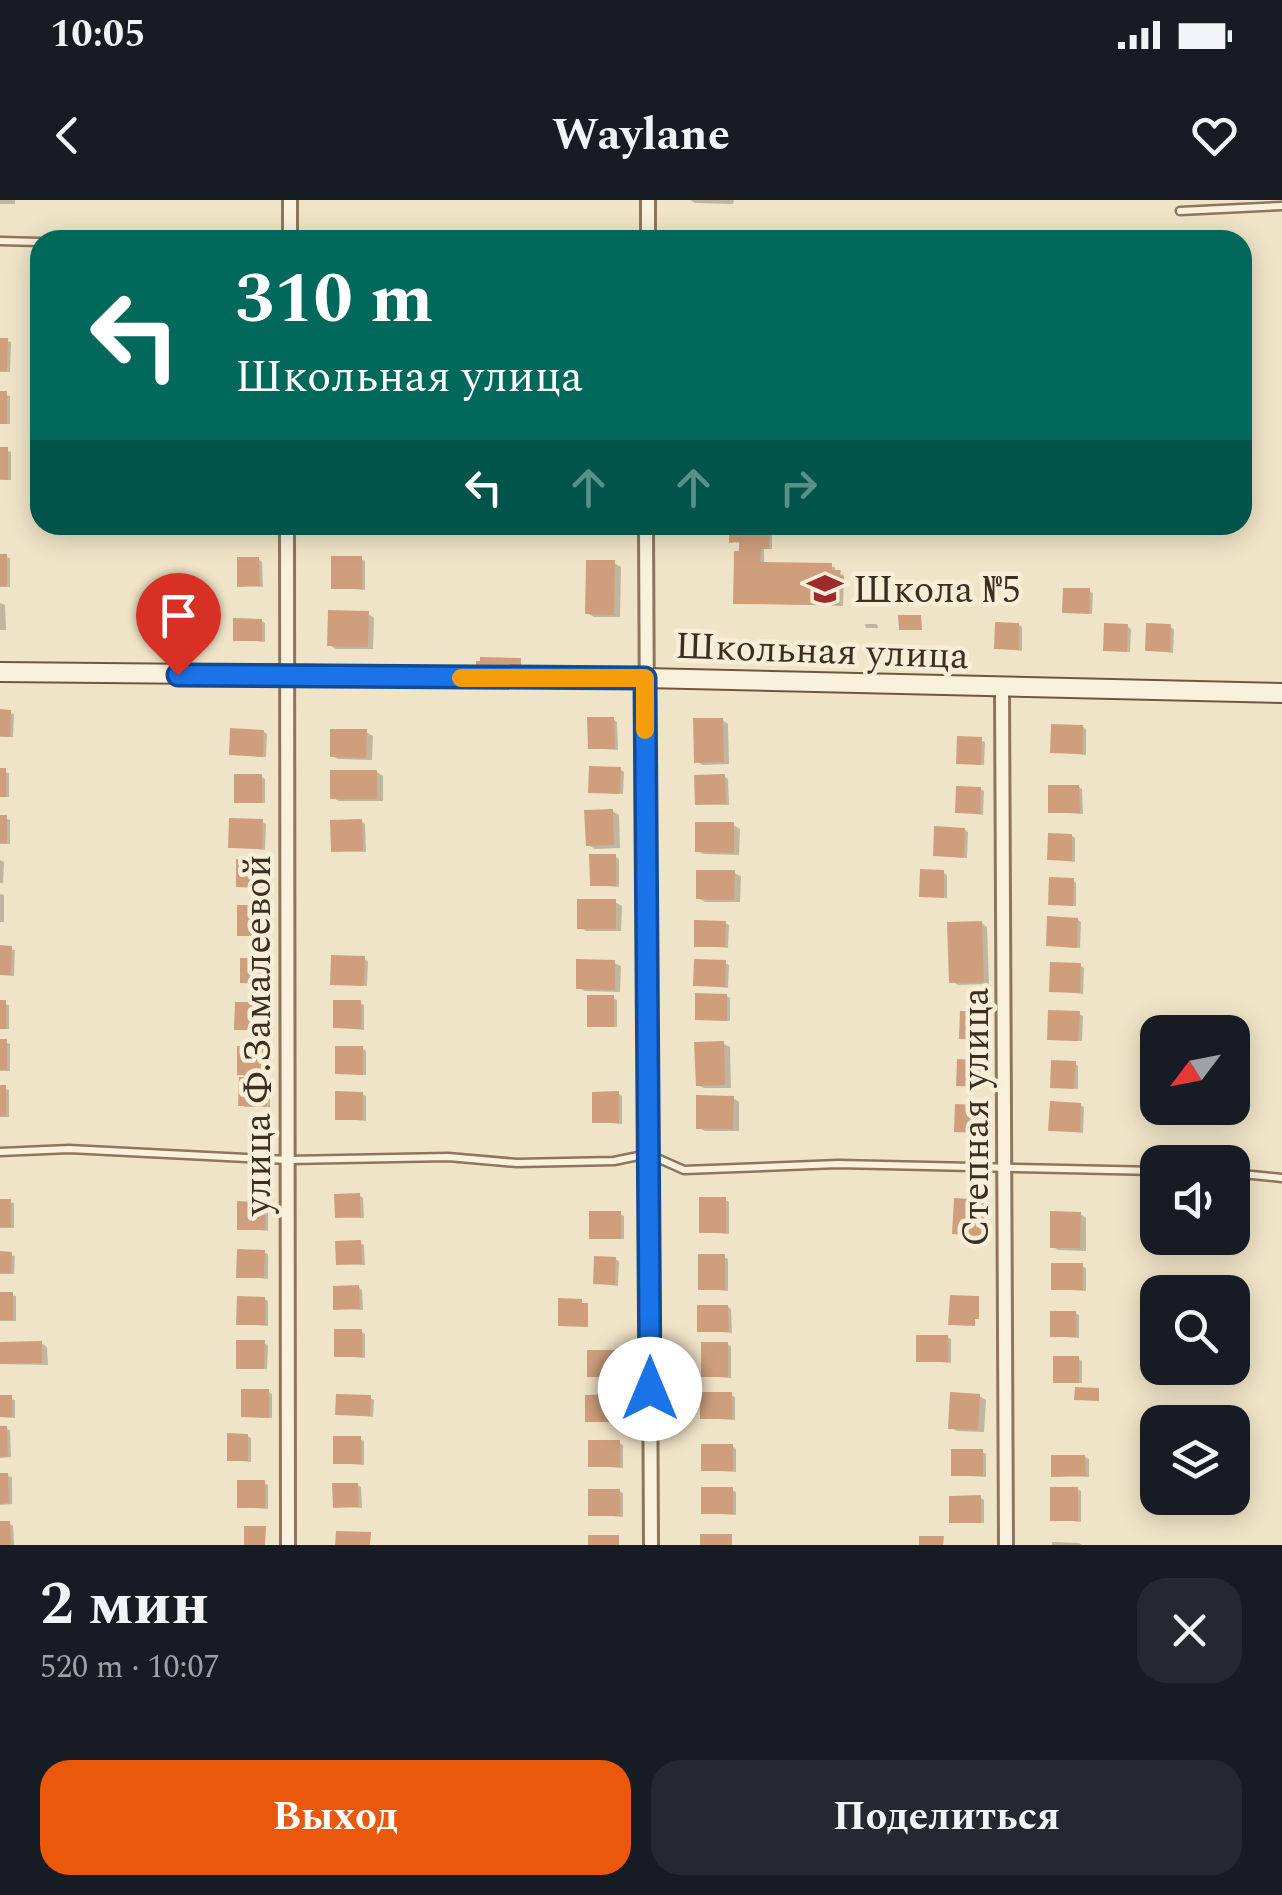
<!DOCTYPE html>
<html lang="ru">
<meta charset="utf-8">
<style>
:root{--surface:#171b24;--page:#242831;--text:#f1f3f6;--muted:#9ea1a6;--accent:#ea580c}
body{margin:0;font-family:Spectral,serif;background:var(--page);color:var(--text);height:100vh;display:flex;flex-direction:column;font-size:38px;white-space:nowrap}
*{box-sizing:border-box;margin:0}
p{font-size:32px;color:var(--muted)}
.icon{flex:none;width:55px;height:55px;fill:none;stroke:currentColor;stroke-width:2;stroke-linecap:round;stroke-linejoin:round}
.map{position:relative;height:1345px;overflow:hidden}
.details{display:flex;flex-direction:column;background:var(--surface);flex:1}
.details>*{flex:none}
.hud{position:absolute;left:30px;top:30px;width:1222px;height:305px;border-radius:30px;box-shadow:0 5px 25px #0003;background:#00695c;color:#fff;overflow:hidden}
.needle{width:65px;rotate:238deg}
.controls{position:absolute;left:1140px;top:815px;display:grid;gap:20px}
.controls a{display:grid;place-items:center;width:110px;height:110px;border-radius:20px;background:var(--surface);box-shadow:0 5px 25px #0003;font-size:50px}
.pin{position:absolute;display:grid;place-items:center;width:85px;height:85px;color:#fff;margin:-102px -42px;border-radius:50% 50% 50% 0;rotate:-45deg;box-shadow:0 0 10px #0007}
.pin .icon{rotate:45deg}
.me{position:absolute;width:110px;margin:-55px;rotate:0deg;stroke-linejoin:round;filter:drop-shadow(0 0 8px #0008)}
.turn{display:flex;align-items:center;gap:35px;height:210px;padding:0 40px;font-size:45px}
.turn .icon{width:130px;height:130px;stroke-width:2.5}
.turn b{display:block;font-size:70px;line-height:85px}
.lanes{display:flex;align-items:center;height:95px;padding:0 40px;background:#0003;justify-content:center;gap:50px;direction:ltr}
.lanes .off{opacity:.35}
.round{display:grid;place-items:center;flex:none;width:105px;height:105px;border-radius:30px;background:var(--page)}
.headline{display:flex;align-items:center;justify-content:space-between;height:170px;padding:0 40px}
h1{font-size:60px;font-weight:700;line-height:75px}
.primary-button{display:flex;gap:20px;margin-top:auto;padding:20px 40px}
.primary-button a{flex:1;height:115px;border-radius:30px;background:var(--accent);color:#fff;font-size:40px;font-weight:700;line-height:115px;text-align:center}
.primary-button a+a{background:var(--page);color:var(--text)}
.status{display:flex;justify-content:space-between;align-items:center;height:70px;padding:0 50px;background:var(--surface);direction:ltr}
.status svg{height:28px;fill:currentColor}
header{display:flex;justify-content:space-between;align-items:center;height:130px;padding:0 40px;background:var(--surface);font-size:45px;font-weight:700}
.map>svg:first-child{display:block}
.shadow{fill:#0003}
.building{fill:#cf9f7d}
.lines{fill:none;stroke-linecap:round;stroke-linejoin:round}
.lane-casing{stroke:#8d765c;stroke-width:11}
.street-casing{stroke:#8d765c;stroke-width:18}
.secondary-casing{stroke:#6f573f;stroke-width:22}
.lane{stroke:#faf1dc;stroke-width:6}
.street{stroke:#faf1dc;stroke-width:12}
.secondary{stroke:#faf1dc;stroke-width:18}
.route-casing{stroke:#114b97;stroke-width:25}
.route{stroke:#1a73e8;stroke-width:18}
.slow{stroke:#f59e0b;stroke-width:18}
.labels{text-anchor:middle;stroke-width:9;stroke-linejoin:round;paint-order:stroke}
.poi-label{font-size:38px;fill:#3d2e20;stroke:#f7eed8;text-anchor:start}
.street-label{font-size:38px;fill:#3d2e20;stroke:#f7eed8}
</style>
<div class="status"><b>10:05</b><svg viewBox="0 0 49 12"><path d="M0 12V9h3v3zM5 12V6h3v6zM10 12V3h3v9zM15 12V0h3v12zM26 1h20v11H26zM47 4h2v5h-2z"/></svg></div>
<header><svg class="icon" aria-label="back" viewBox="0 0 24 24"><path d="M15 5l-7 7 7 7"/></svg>Waylane<svg class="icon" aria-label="heart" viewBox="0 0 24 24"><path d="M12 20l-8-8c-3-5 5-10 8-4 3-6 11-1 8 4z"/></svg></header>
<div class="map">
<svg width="1282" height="1345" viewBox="0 0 1282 1345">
<rect width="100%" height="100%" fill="#f0e4c8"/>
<g class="shadow">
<rect x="0" y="0" width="15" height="4"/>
<path d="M690,0H734L733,4L695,3Z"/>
<path d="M0,140L11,142L10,172H0Z"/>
<path d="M0,194L10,196V224H0Z"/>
<path d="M0,249L11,252V280H0Z"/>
<path d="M737,325H764V333L772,335V349H764V365L835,367V373L844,375L843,406L736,403L742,343L732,341L742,337V328Z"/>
<path d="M0,356L10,358V387H0Z"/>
<path d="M361,359L365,361V390L334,387Z"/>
<path d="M259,360L262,362L263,387L240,385Z"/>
<path d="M614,363L621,367L620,417H594L587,413Z"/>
<path d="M1089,391L1093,393L1092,414L1065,411Z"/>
<path d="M0,403L5,405L6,430H0Z"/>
<path d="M368,414L374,418L373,449H336L329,445Z"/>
<path d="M261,421L265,423V442L235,439Z"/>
<path d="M865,424H877L878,428H866Z"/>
<path d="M1019,425L1022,427V451L996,448Z"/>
<path d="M1128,427L1131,429L1130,452L1105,450Z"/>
<path d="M1170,427L1174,429L1173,453L1148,450Z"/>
<path d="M0,512L14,514L13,537H0Z"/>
<path d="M614,520L617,522L618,550L590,548Z"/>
<path d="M722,520L728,524L729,564L703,565L696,561Z"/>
<path d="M1083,527L1086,529V555L1053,552Z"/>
<path d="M264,532L267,534L266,557L231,554Z"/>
<path d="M366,532L373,536L372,560L338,559L332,556Z"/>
<path d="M981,540L985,542L984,565L959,562Z"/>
<path d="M620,569L624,572L623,594L591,591Z"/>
<path d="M0,571L9,573V597H0Z"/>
<path d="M377,572L383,576V601H339L333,598Z"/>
<path d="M262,577L265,579V603L236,601Z"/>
<path d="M725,577L728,579L729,605L697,604Z"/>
<path d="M1079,587L1082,589L1083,614L1051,612Z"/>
<path d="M980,589L984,591L983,615L958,612Z"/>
<path d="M612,611L619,615L620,648L595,649L588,645Z"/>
<path d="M0,617L10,620V644H0Z"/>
<path d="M262,622L266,624L265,650L230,647Z"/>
<path d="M362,622L365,624L366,652L333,651Z"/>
<path d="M733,625L740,629L739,655L703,654L697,650Z"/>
<path d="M965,630L968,632L967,658L935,655Z"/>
<path d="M1072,636L1075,638V662L1049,659Z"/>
<path d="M616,657L619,659V687L592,685Z"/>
<path d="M0,660L4,662L3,683H0Z"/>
<path d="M263,662L267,664V688L238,686Z"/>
<path d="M734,673L741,676L740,702H705L698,698Z"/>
<path d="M944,673L947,675V698L921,695Z"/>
<path d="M1073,681L1076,683V706L1051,703Z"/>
<path d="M0,694L4,695V722H0Z"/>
<path d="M615,702L622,706L621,731H586L579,727Z"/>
<path d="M262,707L266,709V736L239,734Z"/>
<path d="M1078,720L1081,722L1080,748L1048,745Z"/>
<path d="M725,723L729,725L728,748L696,745Z"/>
<path d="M981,723L987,727L989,784L958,785L952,781Z"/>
<path d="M0,748L15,750L14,776L0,775Z"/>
<path d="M364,759L368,761L367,786L333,783Z"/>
<path d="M261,761L265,763L264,784L242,782Z"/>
<path d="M614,763L621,766L620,792L585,791L578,788Z"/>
<path d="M725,763L729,765L728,788L696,785Z"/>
<path d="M1080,766L1084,768L1083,794L1051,790Z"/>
<path d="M726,796L730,798V821L697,818Z"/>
<path d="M613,798L617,800V827L590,825Z"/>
<path d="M0,803L9,805V829H0Z"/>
<path d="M360,803L364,805V830L335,827Z"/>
<path d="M262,804L266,807V831L237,829Z"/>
<path d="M1079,814L1083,816L1082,841L1053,840Z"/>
<path d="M984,815L987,817V840L961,837Z"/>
<path d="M0,841L10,844V871H0Z"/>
<path d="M724,844L730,847L731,888H704L698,885Z"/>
<path d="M264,849L268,851V876H258L270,882V907H245L241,905L251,880L239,873Z"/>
<path d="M363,849L366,851V875L337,873Z"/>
<path d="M981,862L985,864L984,888L959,885Z"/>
<path d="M1075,864L1078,866V889L1052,886Z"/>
<path d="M0,888L9,890V917H0Z"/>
<path d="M362,894L366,896V921L337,918Z"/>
<path d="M619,894L622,896V924L595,922Z"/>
<path d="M733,898L739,902V931H705L698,927Z"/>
<path d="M1080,905L1084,907L1083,933L1051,930Z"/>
<path d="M979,908L983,910L982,933L957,931Z"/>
<path d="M360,996L363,998L364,1018L338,1017Z"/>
<path d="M725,1000L729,1002V1034L701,1032Z"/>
<path d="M0,1001L14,1003V1028H0Z"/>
<path d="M984,1002L990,1006L988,1038L961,1036L955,1033Z"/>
<path d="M264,1004L268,1006V1031L239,1028Z"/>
<path d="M620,1014L624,1016V1039L591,1037Z"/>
<path d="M1080,1014L1086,1018V1051L1058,1050L1052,1046Z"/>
<path d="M360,1043L364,1045L365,1065L338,1064Z"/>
<path d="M264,1052L268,1054V1079L239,1076Z"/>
<path d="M0,1054L15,1056L14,1074H0Z"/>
<path d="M724,1057L728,1059V1091L700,1088Z"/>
<path d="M615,1059L619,1061L618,1086L596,1083Z"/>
<path d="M1082,1066L1086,1068V1091L1054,1089Z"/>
<path d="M358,1087L362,1090L363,1110L336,1108Z"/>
<path d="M0,1094L16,1096V1121H0Z"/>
<path d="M264,1099L268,1101V1126L239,1124Z"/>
<path d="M728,1107L731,1109L732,1133L699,1130Z"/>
<path d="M1075,1113L1079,1115V1138L1053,1136Z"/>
<path d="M362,1132L365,1134V1158L336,1156Z"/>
<path d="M947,1137L951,1139V1163L919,1160Z"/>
<path d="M41,1143L47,1147L48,1165L0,1164V1144Z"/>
<path d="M264,1143L268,1145L267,1169L239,1167Z"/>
<path d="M727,1144L731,1146V1178L704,1176Z"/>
<path d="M618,1153L622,1155V1178L590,1176Z"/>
<path d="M1078,1159L1082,1161V1183L1056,1182Z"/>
<path d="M269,1192L272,1194V1218L243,1216Z"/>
<path d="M731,1195L735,1197V1220L702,1218Z"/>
<path d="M979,1196L986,1200L984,1232L957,1231L950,1227Z"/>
<path d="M0,1197L15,1200V1218L0,1217Z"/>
<path d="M617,1197L620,1199V1222L588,1220Z"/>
<path d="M370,1198L374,1200L373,1217L338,1214Z"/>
<path d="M0,1228L10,1230L11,1257L0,1258Z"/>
<path d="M247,1236L251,1238V1262L229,1260Z"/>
<path d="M360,1239L364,1241V1265L335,1263Z"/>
<path d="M619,1243L623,1245V1268L591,1266Z"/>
<path d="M732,1246L736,1249V1272L704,1270Z"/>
<path d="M982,1252L986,1254V1277L953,1275Z"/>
<path d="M1085,1257L1089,1259V1277L1054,1275Z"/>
<path d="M0,1275L12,1277V1304L0,1305Z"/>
<path d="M264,1283L268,1285V1309L239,1307Z"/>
<path d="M357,1285L361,1287L362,1308L335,1306Z"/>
<path d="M1077,1289L1081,1291V1322L1052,1319Z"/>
<path d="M732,1290L736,1292V1315L704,1313Z"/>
<path d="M619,1291L623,1293V1317L591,1314Z"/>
<path d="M981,1298L984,1300V1323L952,1321Z"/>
<path d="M0,1323L13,1325L14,1345H0Z"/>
<path d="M1052,1342L1079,1343L1082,1345H1052Z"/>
</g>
<g class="building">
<path d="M681,30L710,31V40H680Z"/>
<path d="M0,138H8L7,171H0Z"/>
<rect x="0" y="191" width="7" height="33"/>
<path d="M0,247H8V280L0,279Z"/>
<path d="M739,325H761V330H769V349H761L760,362L832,363V370H841L840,376H844V381H840V405L733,404L734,351H739V342L729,343V334H739Z"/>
<rect x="0" y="354" width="7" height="32"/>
<rect x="331" y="356" width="31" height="33"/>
<path d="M237,357H259L260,386L237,387Z"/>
<path d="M586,360H615L614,415L585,414Z"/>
<path d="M1063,388H1090L1089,414L1062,413Z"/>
<path d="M328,410L369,411L368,447L327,446Z"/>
<path d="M898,415H921L922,430H899Z"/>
<path d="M233,418L262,419V441H233Z"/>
<path d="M995,422L1019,423V450L994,449Z"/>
<path d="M1104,423L1128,424L1127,452L1103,451Z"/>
<path d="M1146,423L1171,424L1170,452L1145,451Z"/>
<path d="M480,457L521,458V469L476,468V461H480Z"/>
<path d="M0,509L11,510L10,537L0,536Z"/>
<path d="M587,517H614L615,549H588Z"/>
<path d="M693,518H723L724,562L694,563Z"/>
<path d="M1051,524L1083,525V554L1050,553Z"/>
<path d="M230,528L264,530L263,557L229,555Z"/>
<path d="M330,529H367L366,558L330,557Z"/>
<path d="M957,536L982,537L981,565L956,564Z"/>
<path d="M589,566L621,567L620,594L588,593Z"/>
<rect x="0" y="568" width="6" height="29"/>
<rect x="330" y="570" width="47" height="29"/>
<rect x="234" y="574" width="28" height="29"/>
<path d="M725,574L726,604L695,605L694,575Z"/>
<path d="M1048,585H1079L1080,613H1048Z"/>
<path d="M956,586L981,587L980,614L955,613Z"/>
<path d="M613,609L614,645L586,646L584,610Z"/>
<rect x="0" y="615" width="7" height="28"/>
<path d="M229,618L263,619L262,649L228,648Z"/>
<path d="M362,619L363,651L331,652L330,620Z"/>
<path d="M695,622H734V653L695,652Z"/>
<path d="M934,626L965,628L964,658L933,656Z"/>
<path d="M1048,633L1072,634V661L1047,660Z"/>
<path d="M589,654H616V686H590Z"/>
<path d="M236,659H264V688L236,687Z"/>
<path d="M920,669L944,670V698L919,697Z"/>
<path d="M696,670H735L734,700L696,699Z"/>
<path d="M1049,677L1074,678L1073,706L1048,705Z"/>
<rect x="577" y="699" width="39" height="30"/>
<rect x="237" y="705" width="26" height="31"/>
<path d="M1047,716L1078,718L1077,748L1046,746Z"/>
<path d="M694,720L726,721L725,747H694Z"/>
<path d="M982,721L984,782L949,783L947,722Z"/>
<path d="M0,745L12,746L11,775H0Z"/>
<path d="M331,755L365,756L364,786L330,785Z"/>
<path d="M240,758H262L261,784L240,783Z"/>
<path d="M576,759L615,760V790L576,789Z"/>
<path d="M694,759L726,760L725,787L693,786Z"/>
<path d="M1050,762L1081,763L1080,793L1049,792Z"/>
<path d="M695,793L727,794V821L695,820Z"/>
<rect x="587" y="795" width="27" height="32"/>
<rect x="0" y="800" width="6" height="29"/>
<path d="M333,800H361V829L333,828Z"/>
<path d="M235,802H263V830H234Z"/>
<path d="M1048,810L1080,811L1078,841L1047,840Z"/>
<path d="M960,811L984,812V840L959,839Z"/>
<rect x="0" y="839" width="7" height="31"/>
<path d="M724,841L725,885L696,886L694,842Z"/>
<path d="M237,846L265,847V875H237Z"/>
<path d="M335,846H363V875L335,874Z"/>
<path d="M957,859L982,860L981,887L956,886Z"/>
<path d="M1051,860L1076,861L1074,889L1050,888Z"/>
<path d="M239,877L267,878V906H238Z"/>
<rect x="0" y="885" width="6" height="31"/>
<path d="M335,891L363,892V920H335Z"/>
<path d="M619,891V923H592V892Z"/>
<path d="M696,895L734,896L733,929H696Z"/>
<path d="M1050,901L1081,903L1080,932L1048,931Z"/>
<path d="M955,904L980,905L979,933L954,932Z"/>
<path d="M360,993L361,1017L335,1018L334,994Z"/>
<rect x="699" y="997" width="27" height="36"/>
<path d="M954,998L984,1000L983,1036L952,1034Z"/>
<rect x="0" y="999" width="11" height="28"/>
<path d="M237,1001L265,1002V1030H237Z"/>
<rect x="589" y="1011" width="32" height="28"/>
<path d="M1050,1011L1081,1012L1080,1048H1050Z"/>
<path d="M361,1040L362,1064L336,1065L335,1041Z"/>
<path d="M237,1049L265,1050L264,1078H236Z"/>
<path d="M0,1051L12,1052L11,1073H0Z"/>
<rect x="698" y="1054" width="27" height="36"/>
<path d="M594,1056L616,1057L615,1085L593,1084Z"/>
<rect x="1051" y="1063" width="32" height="27"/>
<path d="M359,1085L360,1109L333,1110V1086Z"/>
<rect x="0" y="1092" width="13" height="28"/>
<path d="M950,1095L979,1096V1119H975V1126L948,1125Z"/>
<path d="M237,1096L265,1097V1125H236Z"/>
<path d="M558,1098L582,1099V1103H588V1127L558,1126Z"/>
<path d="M697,1105H728L729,1132H697Z"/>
<rect x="1050" y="1111" width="26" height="26"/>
<rect x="334" y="1129" width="28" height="28"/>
<rect x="916" y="1135" width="32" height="27"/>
<path d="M236,1140H265L264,1169H236Z"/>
<path d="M42,1141V1163L0,1164V1142Z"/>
<rect x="701" y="1142" width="27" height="35"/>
<rect x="587" y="1150" width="32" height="27"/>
<rect x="1053" y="1156" width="26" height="27"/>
<path d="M1075,1187L1099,1188V1201L1074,1200Z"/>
<path d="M241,1189H269V1218L241,1217Z"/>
<rect x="700" y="1192" width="32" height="27"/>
<path d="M950,1192L980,1194L978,1230L948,1229Z"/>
<path d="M336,1194L371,1195L370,1216L335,1215Z"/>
<path d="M617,1194V1222H585V1195Z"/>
<rect x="0" y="1195" width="12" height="22"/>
<path d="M0,1226H7L8,1256L0,1257Z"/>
<path d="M227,1233L248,1234V1261H227Z"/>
<rect x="333" y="1236" width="28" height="28"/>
<rect x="588" y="1240" width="32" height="27"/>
<rect x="701" y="1244" width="32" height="27"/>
<rect x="951" y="1249" width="32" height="27"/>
<path d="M1051,1255H1085L1086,1276L1051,1277Z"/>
<path d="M0,1273H8L9,1303L0,1304Z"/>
<rect x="237" y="1280" width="28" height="28"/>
<path d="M332,1283H358L359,1307L333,1308Z"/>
<rect x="701" y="1287" width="32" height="27"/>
<rect x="1050" y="1287" width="28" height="34"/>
<rect x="588" y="1289" width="32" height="27"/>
<path d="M981,1295V1323H949V1296Z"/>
<path d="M0,1321H10L11,1345H0Z"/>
<path d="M244,1326H266L265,1345H244Z"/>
<path d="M336,1331L371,1332L370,1345H335Z"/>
<rect x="700" y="1334" width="32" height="11"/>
<rect x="588" y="1335" width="31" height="10"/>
<path d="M919,1336H944L943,1345H919Z"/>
</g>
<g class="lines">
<defs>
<g id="lane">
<path d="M1180,11L1282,6"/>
<path d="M0,41L40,42"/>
<path d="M0,952L69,949L288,960L448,957L517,963L614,961L648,954L684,970L838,964L1158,971"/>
<path d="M1232,973L1282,978"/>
</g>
<g id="street">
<path d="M290,40V0"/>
<path d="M648,40V0"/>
<path d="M287,325L288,1345"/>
<path d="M646,325L651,1345"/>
<path d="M1002,488L1006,1345"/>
</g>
<path id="secondary" d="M0,472L645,478L1282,493"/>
</defs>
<use href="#lane" class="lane-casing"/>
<use href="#street" class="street-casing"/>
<use href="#secondary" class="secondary-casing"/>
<use href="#lane" class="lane"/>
<use href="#street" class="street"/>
<use href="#secondary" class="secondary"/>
</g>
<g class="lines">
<defs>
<path id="route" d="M178,475L645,478L650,1189"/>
</defs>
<use href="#route" class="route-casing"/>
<use href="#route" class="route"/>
<path class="slow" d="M461,478H645V530"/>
</g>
<defs>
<symbol id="school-bare" viewBox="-9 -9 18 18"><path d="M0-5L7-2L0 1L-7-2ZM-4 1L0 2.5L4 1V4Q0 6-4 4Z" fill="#9e2a2b" stroke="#f7eed8" stroke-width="2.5" paint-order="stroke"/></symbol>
</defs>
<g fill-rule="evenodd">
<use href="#school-bare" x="800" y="364" width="50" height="50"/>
</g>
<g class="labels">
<g class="poi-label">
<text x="853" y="402">Школа №5</text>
</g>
<g class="street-label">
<text transform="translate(822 450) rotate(2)" y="13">Школьная улица</text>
<text transform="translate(257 835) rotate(-90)" y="13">улица Ф.Замалеевой</text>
<text transform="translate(975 917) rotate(-90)" y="13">Степная улица</text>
</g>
</g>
</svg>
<div class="controls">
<a><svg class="needle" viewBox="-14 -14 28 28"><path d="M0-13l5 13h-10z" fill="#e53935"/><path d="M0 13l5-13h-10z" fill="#9ea1a6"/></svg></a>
<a><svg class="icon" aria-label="sound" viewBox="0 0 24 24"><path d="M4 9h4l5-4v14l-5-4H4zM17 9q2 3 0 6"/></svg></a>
<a><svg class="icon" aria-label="search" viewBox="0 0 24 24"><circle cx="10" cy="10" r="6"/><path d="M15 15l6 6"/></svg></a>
<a><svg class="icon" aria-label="layers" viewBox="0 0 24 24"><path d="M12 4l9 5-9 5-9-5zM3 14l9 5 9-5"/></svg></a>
</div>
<div class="pin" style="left:178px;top:475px;background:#d93025"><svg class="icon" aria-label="arrive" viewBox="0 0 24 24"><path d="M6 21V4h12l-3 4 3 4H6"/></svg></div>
<svg class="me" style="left:650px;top:1189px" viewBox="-20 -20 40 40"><circle r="19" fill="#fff"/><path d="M0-13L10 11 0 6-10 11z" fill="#1a73e8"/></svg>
<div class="hud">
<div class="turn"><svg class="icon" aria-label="left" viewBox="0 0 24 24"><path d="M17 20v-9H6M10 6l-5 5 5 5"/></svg><div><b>310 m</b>Школьная улица</div></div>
<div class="lanes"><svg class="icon" aria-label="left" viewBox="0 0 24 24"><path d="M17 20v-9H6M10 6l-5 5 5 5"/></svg><svg class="icon off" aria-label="ahead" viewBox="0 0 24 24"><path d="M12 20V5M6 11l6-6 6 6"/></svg><svg class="icon off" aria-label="ahead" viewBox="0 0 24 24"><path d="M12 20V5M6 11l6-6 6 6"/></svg><svg class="icon off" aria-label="right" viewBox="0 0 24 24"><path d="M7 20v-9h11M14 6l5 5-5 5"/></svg></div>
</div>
</div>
<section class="details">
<div class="headline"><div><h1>2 мин</h1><p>520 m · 10:07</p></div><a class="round"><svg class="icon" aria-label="close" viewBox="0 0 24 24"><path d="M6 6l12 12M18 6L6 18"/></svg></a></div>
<div class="primary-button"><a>Выход</a><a>Поделиться</a></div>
</section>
